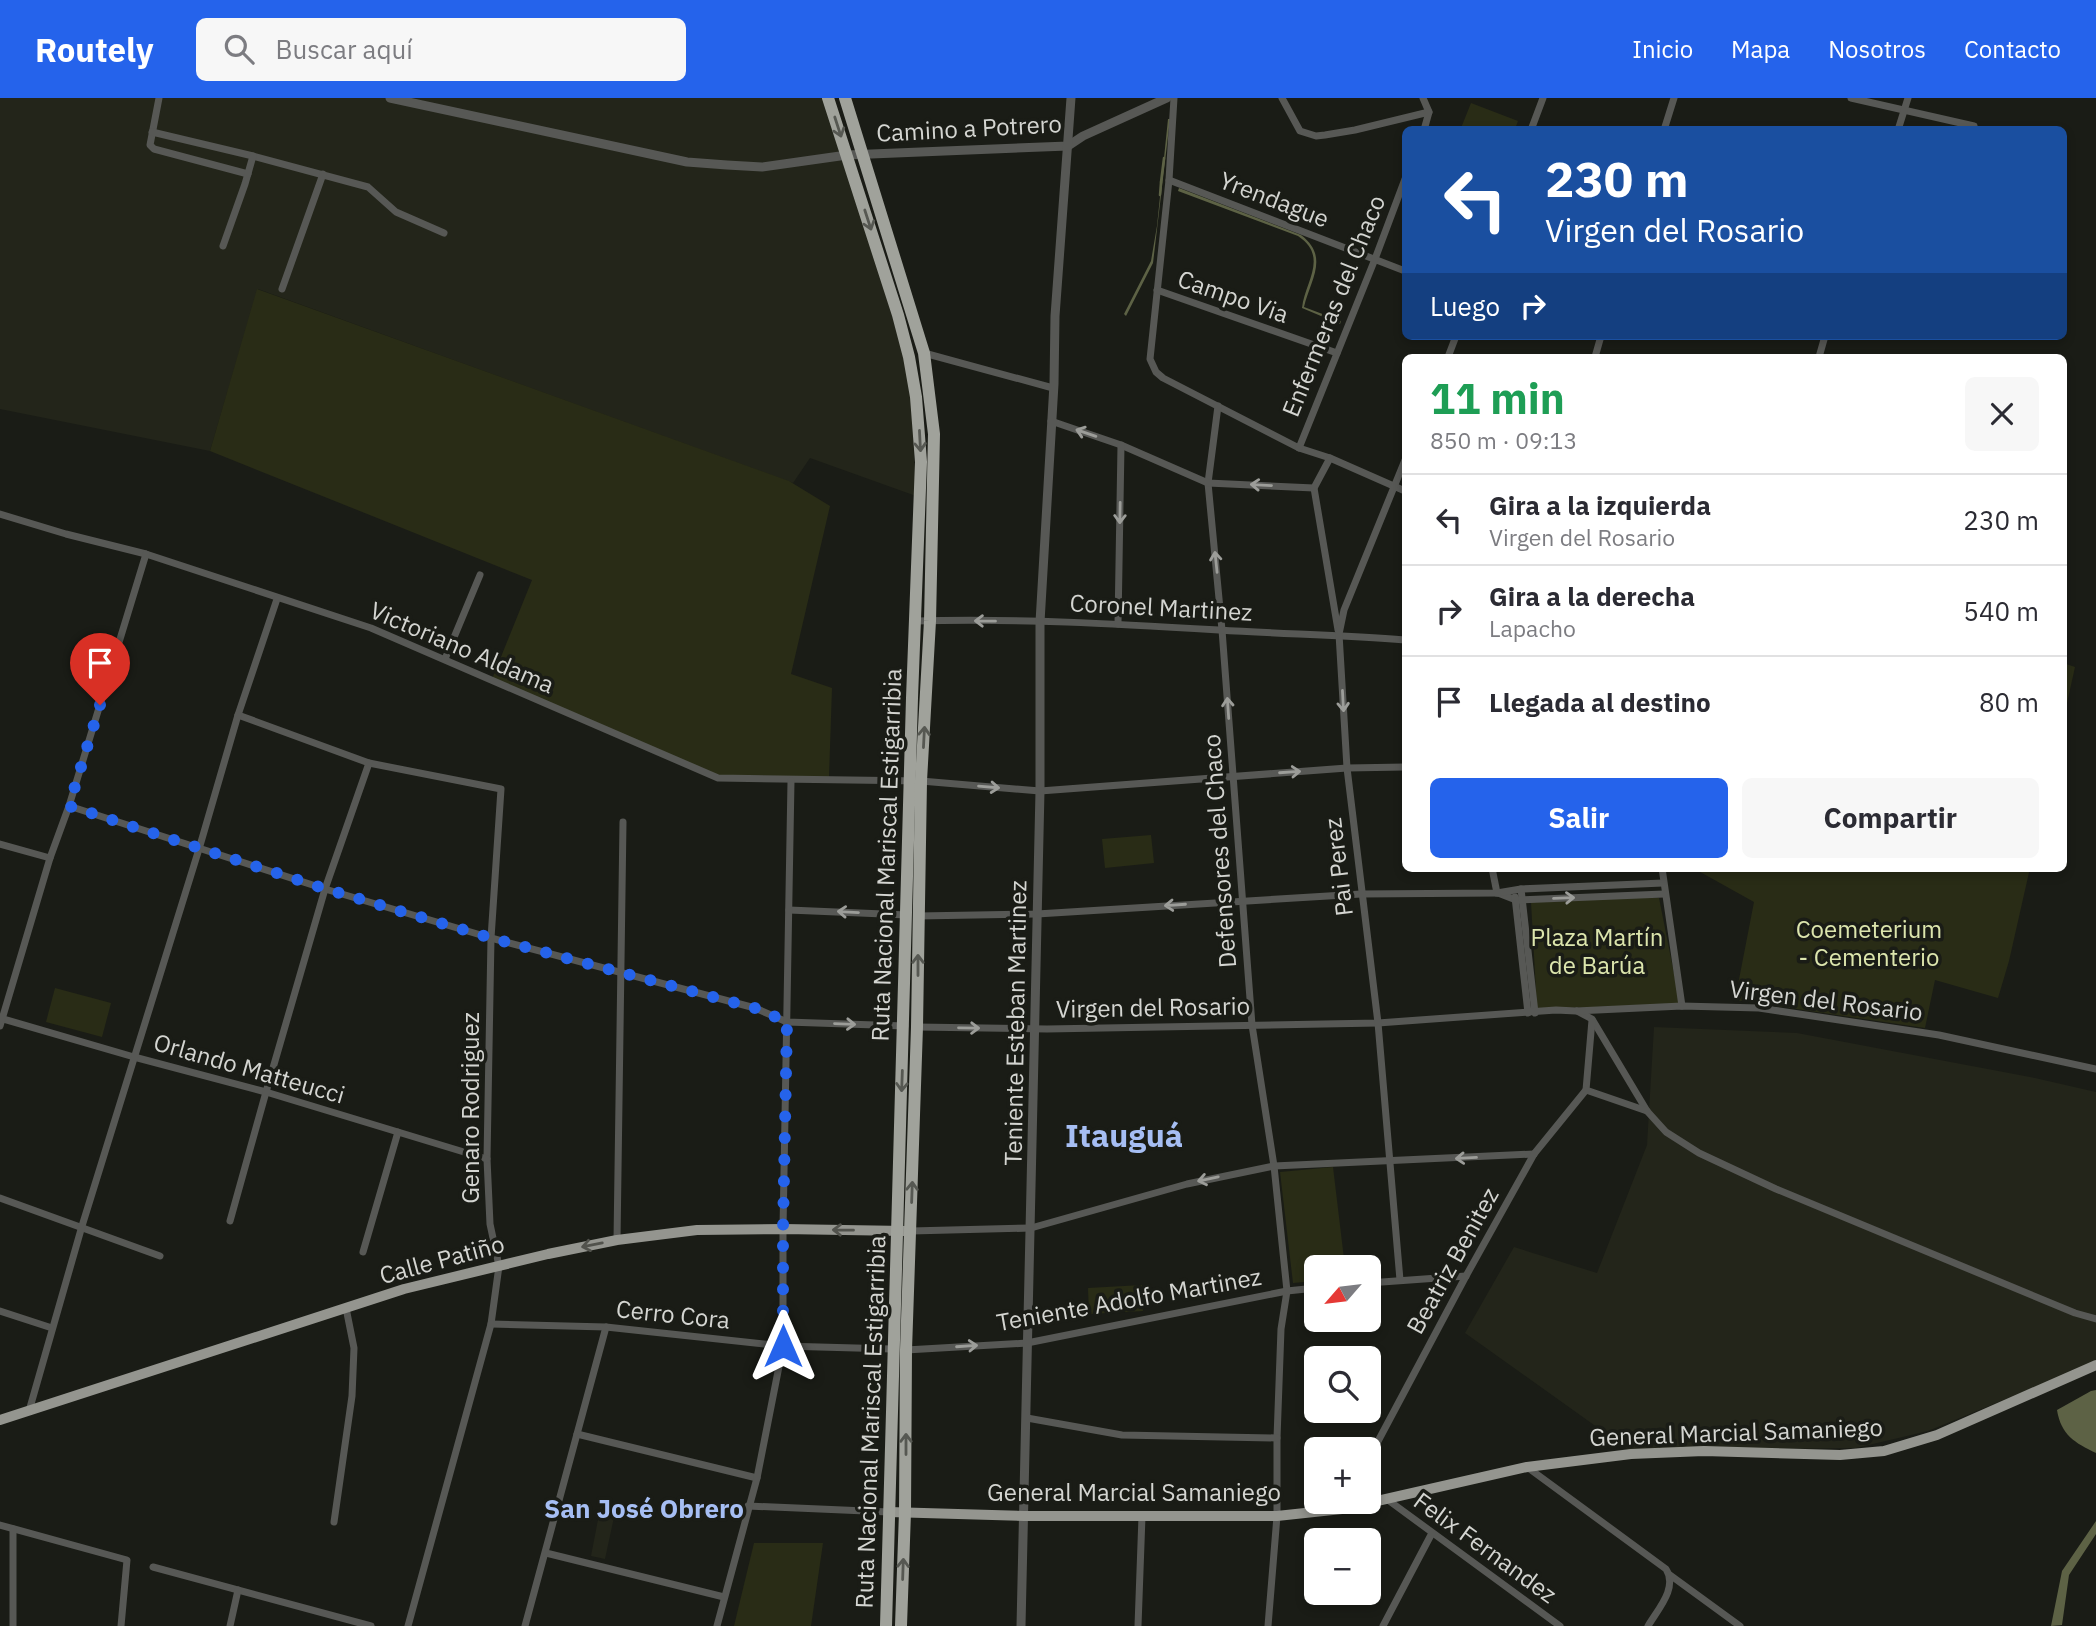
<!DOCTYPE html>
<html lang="es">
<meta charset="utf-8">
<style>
:root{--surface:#fff;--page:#f7f7f7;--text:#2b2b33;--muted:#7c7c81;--line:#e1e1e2;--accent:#2563eb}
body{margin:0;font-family:"IBM Plex Sans",sans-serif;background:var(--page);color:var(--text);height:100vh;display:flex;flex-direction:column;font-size:26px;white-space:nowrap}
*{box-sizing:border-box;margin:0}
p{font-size:23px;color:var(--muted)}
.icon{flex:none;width:38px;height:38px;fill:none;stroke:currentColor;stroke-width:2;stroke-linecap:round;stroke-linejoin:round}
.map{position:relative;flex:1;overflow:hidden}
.details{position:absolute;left:1402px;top:256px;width:665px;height:518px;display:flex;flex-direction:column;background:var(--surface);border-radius:10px;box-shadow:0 4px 10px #0003}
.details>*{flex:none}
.hud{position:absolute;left:1402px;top:28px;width:665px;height:214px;border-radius:10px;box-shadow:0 4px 10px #0003;background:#1a4fa0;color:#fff;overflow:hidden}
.needle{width:46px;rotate:242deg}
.tools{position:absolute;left:1304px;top:1157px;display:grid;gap:14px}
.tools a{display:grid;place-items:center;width:77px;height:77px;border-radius:10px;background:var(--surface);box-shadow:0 4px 10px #0003;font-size:35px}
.pin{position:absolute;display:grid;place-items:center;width:60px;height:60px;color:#fff;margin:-72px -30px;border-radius:50% 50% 50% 0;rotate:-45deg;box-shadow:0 0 7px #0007}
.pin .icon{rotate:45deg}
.me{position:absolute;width:77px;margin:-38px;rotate:0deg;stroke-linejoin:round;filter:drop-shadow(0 0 5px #0008)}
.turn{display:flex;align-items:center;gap:24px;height:147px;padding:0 28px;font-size:32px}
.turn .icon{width:91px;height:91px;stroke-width:2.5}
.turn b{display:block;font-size:49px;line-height:60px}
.then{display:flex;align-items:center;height:66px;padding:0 28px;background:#0003;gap:14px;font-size:26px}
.round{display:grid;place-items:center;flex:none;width:74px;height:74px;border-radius:10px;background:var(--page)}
.summary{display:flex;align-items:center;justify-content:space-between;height:119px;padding:0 28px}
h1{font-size:42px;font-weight:800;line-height:52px;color:#1e9e55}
.primary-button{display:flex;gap:14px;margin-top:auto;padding:14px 28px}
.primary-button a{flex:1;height:80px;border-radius:10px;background:var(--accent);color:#fff;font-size:28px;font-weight:800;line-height:80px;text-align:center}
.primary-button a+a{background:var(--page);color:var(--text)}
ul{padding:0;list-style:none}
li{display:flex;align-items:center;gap:21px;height:91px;padding:0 28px;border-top:2px solid var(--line)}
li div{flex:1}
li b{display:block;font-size:26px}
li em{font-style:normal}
header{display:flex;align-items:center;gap:42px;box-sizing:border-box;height:98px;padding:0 35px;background:var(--accent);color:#fff}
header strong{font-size:33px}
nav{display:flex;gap:38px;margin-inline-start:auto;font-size:24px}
.search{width:490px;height:63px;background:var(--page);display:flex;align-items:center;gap:18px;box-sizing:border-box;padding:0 24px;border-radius:10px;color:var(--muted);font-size:26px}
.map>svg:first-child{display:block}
.built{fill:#23251a}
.green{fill:#292c16}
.water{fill:#5d6245}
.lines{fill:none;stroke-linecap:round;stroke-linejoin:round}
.stream{stroke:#5d6245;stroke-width:2.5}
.minor{stroke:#575855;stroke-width:7}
.tertiary{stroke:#575855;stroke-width:9}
.primary{stroke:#94958f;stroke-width:10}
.trunk{stroke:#a0a29b;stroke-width:12}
.oneway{stroke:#565852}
.oneway2{stroke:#9c9d99}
.oneway3{stroke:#51524c}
.route{stroke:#2563eb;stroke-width:12;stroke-dasharray:0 21.6}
.labels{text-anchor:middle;stroke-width:7;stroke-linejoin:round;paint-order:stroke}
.street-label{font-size:24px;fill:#d4d5d1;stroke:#1a1c16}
.park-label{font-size:24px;fill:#dce5ad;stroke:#1a1c16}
.neighbourhood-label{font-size:26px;font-weight:bold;fill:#a6bef3;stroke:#1a1c16}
.district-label{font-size:32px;font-weight:bold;fill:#a6bef3;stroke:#1a1c16}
</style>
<header>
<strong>Routely</strong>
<div class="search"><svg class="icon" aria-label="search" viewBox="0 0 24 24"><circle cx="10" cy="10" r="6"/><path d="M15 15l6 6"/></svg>Buscar aquí</div>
<nav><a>Inicio</a><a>Mapa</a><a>Nosotros</a><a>Contacto</a></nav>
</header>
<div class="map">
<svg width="2096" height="1528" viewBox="0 0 2096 1528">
<rect width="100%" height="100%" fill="#1a1c16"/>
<g class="built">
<path d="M0,0H823L850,78L910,278L916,398L810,360L793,385L258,191L210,353L0,311Z"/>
<path d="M1654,929L1797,935L2035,980L2096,994V1264L1928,1333L1856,1350L1629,1352L1465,1235L1514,1149L1597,1175L1647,1047Z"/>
<path d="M601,1406L616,1410L605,1461L591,1458Z"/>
</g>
<g class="green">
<path d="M1471,5L1518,23L1515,31L1461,30Z"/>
<path d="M257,191L789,383L830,408L791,576L832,590L829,679L715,677L492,581L532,482L210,353Z"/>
<path d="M2063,565L2075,569L2063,623Z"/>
<path d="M1151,737L1154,765L1105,770L1102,741Z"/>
<path d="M1693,770H2030L2009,863L1998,900L1935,882L1925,930L1735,902L1754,804Z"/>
<path d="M1595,800H1659L1680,906L1537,911L1531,804Z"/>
<path d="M55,890L111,905L102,939L46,924Z"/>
<path d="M1333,1069L1345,1169H1316V1183L1293,1185L1280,1074Z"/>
<path d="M1142,1187L1143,1213L1089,1216L1088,1190Z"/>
<path d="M754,1445H823L811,1528H734Z"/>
</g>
<g class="water">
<path d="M1168,21H1170L1153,165L1126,218L1124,216L1151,163L1157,128Z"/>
<path d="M1179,90L1301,137C1330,159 1310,182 1304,209L1341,223L1340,226L1302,210C1305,183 1329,159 1298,138L1178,93Z"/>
<path d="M2096,1292V1355C2075,1345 2061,1337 2057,1312L2091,1293Z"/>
<path d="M2096,1423V1436L2069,1477L2062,1527L2051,1528L2062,1473Z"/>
</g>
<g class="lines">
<g class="stream">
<path d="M1161,84L1164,60"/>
<path d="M1160,97L1161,84"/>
</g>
<g class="minor">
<path d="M159,0L150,47L154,51L248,76"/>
<path d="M1174,0L1169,82L1150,261L1156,274L1163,280L1299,350L1330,360L1405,393"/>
<path d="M1282,0L1300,33L1316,38L1325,37L1355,32L1429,14"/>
<path d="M1423,0L1429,14L1424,32"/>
<path d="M1851,0L1974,28"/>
<path d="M1531,32L1543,0"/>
<path d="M1664,32L1674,0"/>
<path d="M1898,32L1908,0"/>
<path d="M152,34L253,58L368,89L396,114L444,135"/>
<path d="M1169,82L1405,173"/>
<path d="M223,148L245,86L253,58"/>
<path d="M282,191L323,76"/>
<path d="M1157,192L1337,255"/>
<path d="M924,255L1053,290"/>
<path d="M1448,259L1456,238"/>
<path d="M1595,259L1601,238"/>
<path d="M1819,259L1825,238"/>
<path d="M1218,308L1208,385L1222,532L1252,927L1274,1068L1287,1193L1281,1231L1277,1340V1418L1268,1528"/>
<path d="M1051,323L1121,347L1208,385L1314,390"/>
<path d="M1299,350L1375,161L1405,81"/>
<path d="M1330,360L1314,390L1338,532"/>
<path d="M0,416L66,436L146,456L371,530L718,680L921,683L1040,693L1347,670L1405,669"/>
<path d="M915,523C1016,520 1118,526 1219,532C1281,536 1343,537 1405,542"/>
<path d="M1118,526L1121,347"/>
<path d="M445,561L480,477"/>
<path d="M238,617L369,665L501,691L491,840L487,1061L490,1126L499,1168L491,1226L408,1528"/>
<path d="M69,708L325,791L491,840L755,910L787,924L905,928"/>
<path d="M0,746L50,760"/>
<path d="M1492,770L1497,795"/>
<path d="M1662,770L1682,908"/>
<path d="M1521,791L1535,915"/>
<path d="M1498,795L1516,802L1664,796"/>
<path d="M1515,799L1528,915"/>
<path d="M789,812L907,817"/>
<path d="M918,818L1037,816L1361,796L1497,795L1521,791L1663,785"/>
<path d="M1577,913L1592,921L1647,1013L1666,1034L1699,1055L1776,1091L2075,1215L2096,1221"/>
<path d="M0,920L134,959L266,994L487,1061"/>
<path d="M1592,922L1586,992L1647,1013"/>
<path d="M0,928L50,760L69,708L146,456"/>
<path d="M917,929L1047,931L1378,925L1556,912L1576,913L1682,908L1759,910L1939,937L2096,971"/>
<path d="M0,1100L160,1158"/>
<path d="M230,1123L266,994L325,791L369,665"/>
<path d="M911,1133L1031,1130L1187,1086L1274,1068L1534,1056"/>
<path d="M617,1142L623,724"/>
<path d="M363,1154L398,1034"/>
<path d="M1400,1182L1378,925L1347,670L1339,536L1344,512L1405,362"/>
<path d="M1368,1185L1466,1178"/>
<path d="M0,1213L52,1230"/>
<path d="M491,1226L606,1229L783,1248L892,1251"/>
<path d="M906,1252L1027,1245L1287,1193L1316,1190"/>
<path d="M29,1313L82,1128L199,751L238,617L277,501"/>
<path d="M1027,1320L1122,1337L1277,1340"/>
<path d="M577,1336L757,1380"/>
<path d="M1368,1362L1466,1178L1534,1056L1586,992"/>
<path d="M1527,1369L1666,1471C1678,1490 1658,1511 1648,1528"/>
<path d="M1388,1402L1560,1528"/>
<path d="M748,1408L889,1414"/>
<path d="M334,1424L352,1298L354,1250L346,1210"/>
<path d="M0,1427L127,1462L121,1528"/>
<path d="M13,1431V1528"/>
<path d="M546,1455L724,1499"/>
<path d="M153,1469L371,1528"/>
<path d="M1670,1477L1740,1528"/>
<path d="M230,1528L238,1492"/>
<path d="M525,1528L606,1229"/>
<path d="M717,1528L757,1380L783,1248V1131L791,683"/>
<path d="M1138,1528L1142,1418"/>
<path d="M1383,1528L1432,1435"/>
</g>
<g class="tertiary">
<path d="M390,0L687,64L727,67L762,69L847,57L1068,48L1083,38L1167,0"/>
<path d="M1021,1528L1040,693V524L1054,286L1055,218L1071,0"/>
</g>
<g class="primary">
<path d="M0,1322L404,1191L548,1156L617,1142L697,1132L783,1131L905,1133"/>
<path d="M889,1414L1024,1418H1277L1342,1411L1527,1369L1631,1356L1704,1353L1840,1357L1884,1353L1937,1337L2096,1267"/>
</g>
<g class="trunk">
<path d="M828,0L898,217L909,259L916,299L921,364L912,600L886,1528"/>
<path d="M845,0L924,255L934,336L930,523L921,683L917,929L906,1252L905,1414L901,1528"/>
</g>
</g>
<defs><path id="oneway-shaft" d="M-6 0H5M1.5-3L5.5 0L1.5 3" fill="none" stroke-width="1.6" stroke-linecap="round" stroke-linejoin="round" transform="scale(1.75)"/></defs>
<g class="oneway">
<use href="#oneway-shaft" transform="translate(838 29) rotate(72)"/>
<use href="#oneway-shaft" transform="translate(868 122) rotate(72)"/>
<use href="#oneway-shaft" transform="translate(920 343) rotate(87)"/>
<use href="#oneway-shaft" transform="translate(924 639) rotate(-87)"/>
<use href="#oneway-shaft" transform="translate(918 867) rotate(-90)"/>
<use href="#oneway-shaft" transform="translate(902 983) rotate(92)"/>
<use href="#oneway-shaft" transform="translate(912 1094) rotate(-88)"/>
<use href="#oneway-shaft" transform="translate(906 1346) rotate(-90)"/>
<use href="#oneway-shaft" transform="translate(903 1471) rotate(-88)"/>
</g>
<g class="oneway2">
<use href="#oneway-shaft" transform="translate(1086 335) rotate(-161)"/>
<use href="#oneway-shaft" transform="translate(1261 387) rotate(-177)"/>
<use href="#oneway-shaft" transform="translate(1120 415) rotate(91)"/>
<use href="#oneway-shaft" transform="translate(1216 464) rotate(-96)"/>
<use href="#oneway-shaft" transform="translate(985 523) rotate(-179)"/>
<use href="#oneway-shaft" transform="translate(1343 603) rotate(87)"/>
<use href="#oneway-shaft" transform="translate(1228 610) rotate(-94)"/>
<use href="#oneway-shaft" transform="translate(1290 674) rotate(-4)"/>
<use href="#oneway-shaft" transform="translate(989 689) rotate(5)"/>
<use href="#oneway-shaft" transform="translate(1564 800) rotate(-2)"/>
<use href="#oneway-shaft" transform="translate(1175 807) rotate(176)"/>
<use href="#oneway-shaft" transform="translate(848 814) rotate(-177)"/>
<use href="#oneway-shaft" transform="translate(845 926) rotate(2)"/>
<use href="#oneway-shaft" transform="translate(969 930) rotate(1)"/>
<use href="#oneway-shaft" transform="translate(1466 1060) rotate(177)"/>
<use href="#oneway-shaft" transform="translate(1208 1081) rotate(168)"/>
<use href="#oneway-shaft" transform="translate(967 1248) rotate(-4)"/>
</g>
<g class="oneway3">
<use href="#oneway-shaft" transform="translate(843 1132) rotate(-179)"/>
<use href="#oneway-shaft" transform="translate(592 1147) rotate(169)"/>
</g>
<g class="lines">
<path class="route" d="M100,607L69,708L326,791L491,840L755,910L787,924L783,1131V1248"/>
</g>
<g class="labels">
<g class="street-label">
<text transform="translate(969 31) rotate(-3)" y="8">Camino a Potrero</text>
<text transform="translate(1274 102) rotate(21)" y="8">Yrendague</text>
<text transform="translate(1233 199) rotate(19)" y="8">Campo Via</text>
<text transform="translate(1334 208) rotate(-68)" y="8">Enfermeras del Chaco</text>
<text transform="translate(1161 510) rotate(3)" y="8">Coronel Martinez</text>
<text transform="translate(462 550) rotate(23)" y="8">Victoriano Aldama</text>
<text transform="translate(1220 753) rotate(-94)" y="8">Defensores del Chaco</text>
<text transform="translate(887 757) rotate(-88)" y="8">Ruta Nacional Mariscal Estigarribia</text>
<text transform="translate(1339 769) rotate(-97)" y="8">Pai Perez</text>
<text transform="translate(1826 903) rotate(7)" y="8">Virgen del Rosario</text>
<text transform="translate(1153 910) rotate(-1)" y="8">Virgen del Rosario</text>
<text transform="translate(1016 925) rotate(-89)" y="8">Teniente Esteban Martinez</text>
<text transform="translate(249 971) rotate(16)" y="8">Orlando Matteucci</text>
<text transform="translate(471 1010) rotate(-90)" y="8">Genaro Rodriguez</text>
<text transform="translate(442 1162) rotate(-15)" y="8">Calle Patiño</text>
<text transform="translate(1453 1163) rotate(-61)" y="8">Beatriz Benitez</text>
<text transform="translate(1129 1202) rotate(-10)" y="8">Teniente Adolfo Martinez</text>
<text transform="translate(673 1217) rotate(6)" y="8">Cerro Cora</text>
<text transform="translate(871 1324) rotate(-88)" y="8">Ruta Nacional Mariscal Estigarribia</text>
<text transform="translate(1736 1335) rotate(-2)" y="8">General Marcial Samaniego</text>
<text x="1134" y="1403">General Marcial Samaniego</text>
<text transform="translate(1485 1450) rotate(36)" y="8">Felix Fernandez</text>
</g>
<g class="park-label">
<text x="1869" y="840">Coemeterium<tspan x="1869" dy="28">- Cementerio</tspan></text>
<text x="1597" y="848">Plaza Martín<tspan x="1597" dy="28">de Barúa</tspan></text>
</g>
<g class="neighbourhood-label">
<text x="644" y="1420">San José Obrero</text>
</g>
<g class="district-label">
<text x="1124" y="1049">Itauguá</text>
</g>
</g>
</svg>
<div class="tools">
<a><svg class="needle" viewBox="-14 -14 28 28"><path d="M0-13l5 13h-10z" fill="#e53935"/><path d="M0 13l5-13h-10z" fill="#7c7c81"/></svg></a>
<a><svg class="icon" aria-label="search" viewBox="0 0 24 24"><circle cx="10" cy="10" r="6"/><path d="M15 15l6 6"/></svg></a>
<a>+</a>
<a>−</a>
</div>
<div class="pin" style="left:100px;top:607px;background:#d93025"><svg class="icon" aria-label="arrive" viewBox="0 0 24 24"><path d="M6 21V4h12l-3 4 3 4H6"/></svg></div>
<svg class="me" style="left:783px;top:1248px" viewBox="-20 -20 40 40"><path d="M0-17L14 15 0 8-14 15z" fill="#2563eb" stroke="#fff" stroke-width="4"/></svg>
<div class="hud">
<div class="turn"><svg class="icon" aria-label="left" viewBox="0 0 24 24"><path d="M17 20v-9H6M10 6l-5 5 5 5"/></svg><div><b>230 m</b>Virgen del Rosario</div></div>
<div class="then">Luego<svg class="icon" aria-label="right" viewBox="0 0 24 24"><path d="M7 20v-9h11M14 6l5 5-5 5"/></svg></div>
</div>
<section class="details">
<div class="summary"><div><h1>11 min</h1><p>850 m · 09:13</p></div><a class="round"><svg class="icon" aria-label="close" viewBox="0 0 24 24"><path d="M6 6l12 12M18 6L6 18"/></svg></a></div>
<ul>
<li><svg class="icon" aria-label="left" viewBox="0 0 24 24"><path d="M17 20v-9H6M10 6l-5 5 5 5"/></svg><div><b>Gira a la izquierda</b><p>Virgen del Rosario</p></div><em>230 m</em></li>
<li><svg class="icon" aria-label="right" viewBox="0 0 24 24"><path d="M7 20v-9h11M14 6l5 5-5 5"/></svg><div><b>Gira a la derecha</b><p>Lapacho</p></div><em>540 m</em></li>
<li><svg class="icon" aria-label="arrive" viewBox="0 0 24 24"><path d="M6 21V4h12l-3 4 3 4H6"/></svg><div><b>Llegada al destino</b></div><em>80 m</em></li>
</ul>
<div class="primary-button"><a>Salir</a><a>Compartir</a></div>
</section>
</div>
